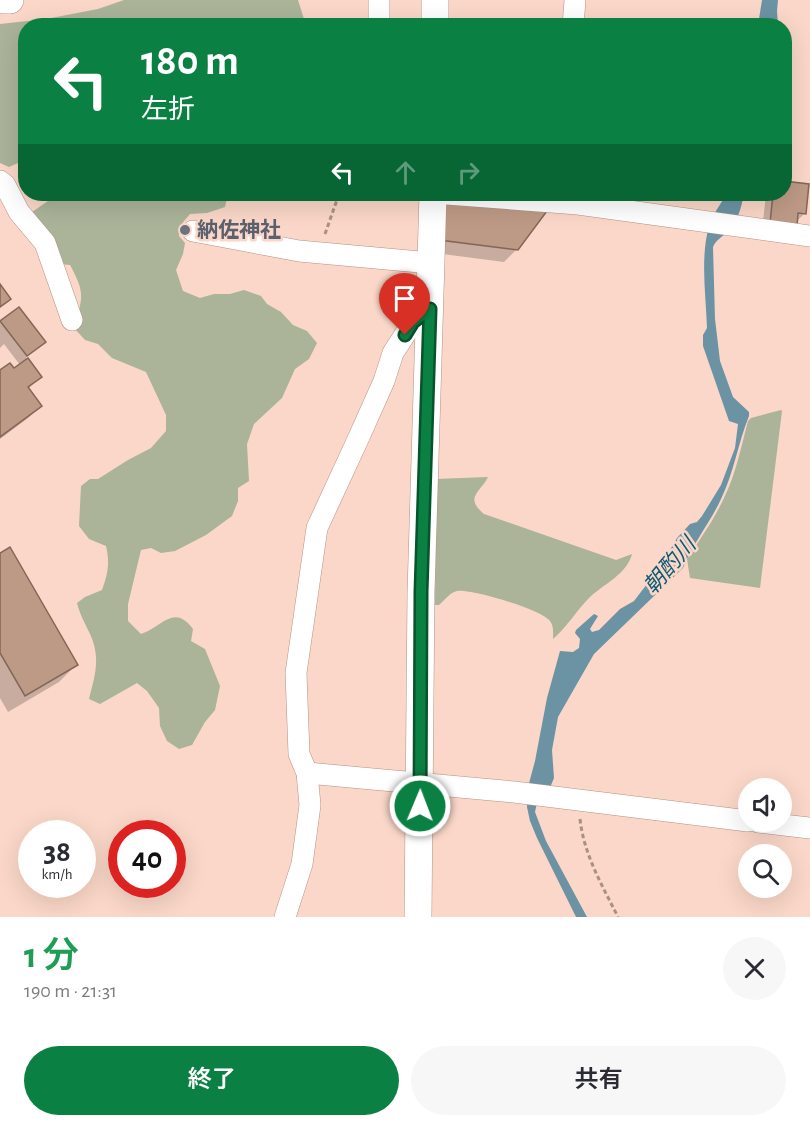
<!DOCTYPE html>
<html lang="ja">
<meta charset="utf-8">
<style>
:root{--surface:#fff;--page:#f7f7f7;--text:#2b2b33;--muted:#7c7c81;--accent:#0b8043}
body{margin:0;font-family:"Alegreya Sans","Noto Sans JP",sans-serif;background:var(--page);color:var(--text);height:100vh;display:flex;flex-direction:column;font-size:22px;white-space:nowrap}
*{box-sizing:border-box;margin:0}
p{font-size:20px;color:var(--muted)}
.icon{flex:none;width:33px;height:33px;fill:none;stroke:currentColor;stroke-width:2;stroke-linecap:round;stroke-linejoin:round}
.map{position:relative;height:917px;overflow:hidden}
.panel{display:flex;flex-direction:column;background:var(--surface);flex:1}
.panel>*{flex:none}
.banner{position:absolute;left:18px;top:18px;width:774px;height:183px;border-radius:24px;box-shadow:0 6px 24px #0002;background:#0b8043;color:#fff;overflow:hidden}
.fabs{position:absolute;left:738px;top:778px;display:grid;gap:12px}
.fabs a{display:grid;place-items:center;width:54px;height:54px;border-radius:50%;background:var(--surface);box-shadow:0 6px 24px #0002;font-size:30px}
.speed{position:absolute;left:18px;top:820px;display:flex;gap:12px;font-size:30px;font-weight:700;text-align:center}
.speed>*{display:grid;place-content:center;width:78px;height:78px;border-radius:50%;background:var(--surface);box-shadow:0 6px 24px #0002;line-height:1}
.speed small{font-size:15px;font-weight:400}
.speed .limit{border:9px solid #d22;background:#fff;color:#111}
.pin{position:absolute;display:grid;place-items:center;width:51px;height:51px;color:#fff;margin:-62px -26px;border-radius:50% 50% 50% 0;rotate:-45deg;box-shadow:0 0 6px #0007}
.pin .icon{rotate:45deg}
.me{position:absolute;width:66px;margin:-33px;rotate:1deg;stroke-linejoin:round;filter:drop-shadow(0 0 4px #0008)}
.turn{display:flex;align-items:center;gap:21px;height:126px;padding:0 24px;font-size:27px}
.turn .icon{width:78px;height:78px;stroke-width:2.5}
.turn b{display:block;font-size:42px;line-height:51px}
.lanes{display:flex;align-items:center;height:57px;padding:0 24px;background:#0003;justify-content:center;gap:30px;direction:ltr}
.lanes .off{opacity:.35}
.round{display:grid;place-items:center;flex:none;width:63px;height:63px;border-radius:32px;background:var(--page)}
.summary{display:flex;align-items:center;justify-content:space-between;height:102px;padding:0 24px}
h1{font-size:36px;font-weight:600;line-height:45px;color:#1e9e55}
.cta{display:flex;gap:12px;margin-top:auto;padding:12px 24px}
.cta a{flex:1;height:69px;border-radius:36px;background:var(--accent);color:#fff;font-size:24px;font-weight:600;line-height:69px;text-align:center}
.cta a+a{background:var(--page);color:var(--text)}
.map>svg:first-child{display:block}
.green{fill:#abb399}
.water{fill:#6c93a4}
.shadow{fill:#0003}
.building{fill:#bd9a86;stroke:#836656;stroke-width:1.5}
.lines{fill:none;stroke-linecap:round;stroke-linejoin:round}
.minor-casing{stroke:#b39284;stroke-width:22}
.tertiary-casing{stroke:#b39284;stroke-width:28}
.path{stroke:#aa9084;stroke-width:3;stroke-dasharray:4.5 3;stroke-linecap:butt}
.minor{stroke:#fff;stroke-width:21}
.tertiary{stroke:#fff;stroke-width:27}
.route-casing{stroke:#07532c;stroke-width:15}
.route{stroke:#0b8043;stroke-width:10}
.worship-dot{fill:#6b7280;stroke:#fad7c8;stroke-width:2}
.labels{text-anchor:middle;stroke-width:5;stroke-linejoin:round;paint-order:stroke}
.worship-label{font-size:21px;font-weight:bold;fill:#5b616d;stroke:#fad7c8;text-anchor:start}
.water-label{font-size:22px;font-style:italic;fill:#0d5c75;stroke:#fad7c8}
</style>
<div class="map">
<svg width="810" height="917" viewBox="0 0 810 917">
<rect width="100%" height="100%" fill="#fad7c8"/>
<g class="green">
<path d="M124,0H298L304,19L323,25L26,26L25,160L9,167L0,163V24L46,19L98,9Z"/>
<path d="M61,194H228L225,207L207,213L190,214L179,227V236L185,243L183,254L176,270L183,291L200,298L214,294H230L244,290L261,296L267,304L281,312L293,325L307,331L317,343L309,359L295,369L282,398L254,424L247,444L249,481L238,488V501L232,516L206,535L175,551L161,553L151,548L141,550L128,604V621L141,634C162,627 174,603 193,629L191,641L205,649L220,686L215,710L205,722L192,745L179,749L167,741L160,726L159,708L147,691L137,683L100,704L89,699C95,675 101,658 90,634C85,623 80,615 77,603L85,597L102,590C108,574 110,562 106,546L89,539L79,526L81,486L90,479H98L128,460L151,448L166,431V415L146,372L112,358L98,344L85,340L75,329C81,297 87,296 70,265L59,264L32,212L48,201L60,196Z"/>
<path d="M781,410L782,411L760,588L690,578L687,559C700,539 714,520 724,498C736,474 741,447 748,421L751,418Z"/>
<path d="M488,477C480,493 464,497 484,514L616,560L632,554C627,574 604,584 590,597C577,610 567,627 553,639C553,633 554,626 550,621C540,609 472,589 457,591C449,593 445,600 439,605H435L436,479Z"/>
</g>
<g class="water">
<path d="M762,0H778L777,11L778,25H758Z"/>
<path d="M726,194H744C741,208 738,223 726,233C721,238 716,240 713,247L715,319L720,361L733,397L749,412V416C738,443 734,472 721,499C710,523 693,543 683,568L594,654L558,717L552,750L554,778L549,790L537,803L535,812L546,841L587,917H576L537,838L530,821L527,807L528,787L535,761L547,698L560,651L573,652L579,648L580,639L575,633L576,630L594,614L598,616L590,629L592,632L599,630L620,609L634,601L660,567L677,538L690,524L697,522L702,516L721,485L735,448L738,424L729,421L703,346V335L707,328C706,296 700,258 709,226C712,214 721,205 726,194Z"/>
</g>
<g class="shadow">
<path d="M766,194H784L804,214L796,222L762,231Z"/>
<path d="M433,217L517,249L504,262L427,252Z"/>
<path d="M18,309L44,342L26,358L40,377L28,389L40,406L28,418L0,439V372L13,370L20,365L4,344L0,348V323Z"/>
<path d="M0,554L76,665L59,682L8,712L0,698Z"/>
</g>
<g class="building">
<path d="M784,181L809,184L806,214L798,213L797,226L770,223L773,194H784Z"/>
<path d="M445,203L550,207L518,250L439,240Z"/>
<path d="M0,284L11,299L0,307Z"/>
<path d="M19,307L46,342L27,356L0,321Z"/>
<path d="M28,358L42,377L28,387L42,406L0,437V370L10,363L14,368Z"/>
<path d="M10,547L78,665L25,696L0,653V553Z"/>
</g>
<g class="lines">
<defs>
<g id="minor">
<path d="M379,26V0"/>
<path d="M573,26L575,0"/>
<path d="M0,181L5,185L19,212L45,243L72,320"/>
<path d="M447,194L578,204L810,236"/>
<path d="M193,231L299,251L431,263"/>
<path d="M307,773L514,792L748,821"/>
<path d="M758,822L810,828"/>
<path d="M285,917L302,864L310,805L307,773L299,754L296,673L317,528L359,437L384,381L393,353L413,322L430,309"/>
</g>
<g id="tertiary">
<path d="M2,0H10"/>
<path d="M435,26V0"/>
<path d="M418,917L421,592L433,194"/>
</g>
</defs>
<use href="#minor" class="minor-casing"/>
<use href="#tertiary" class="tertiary-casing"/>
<g class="path">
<path d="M325,234L339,194"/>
<path d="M580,819C584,855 602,885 618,917"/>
</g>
<use href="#minor" class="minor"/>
<use href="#tertiary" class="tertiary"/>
</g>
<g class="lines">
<defs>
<path id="route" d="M405,335L413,322L430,309L421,592L420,806"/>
</defs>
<use href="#route" class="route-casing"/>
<use href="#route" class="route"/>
</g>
<circle class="worship-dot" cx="185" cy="230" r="6"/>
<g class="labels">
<g class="worship-label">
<text x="197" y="237">納佐神社</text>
</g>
<g class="water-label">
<text transform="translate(669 565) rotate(-49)" y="8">朝酌川</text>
</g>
</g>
</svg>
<div class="fabs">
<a><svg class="icon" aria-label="sound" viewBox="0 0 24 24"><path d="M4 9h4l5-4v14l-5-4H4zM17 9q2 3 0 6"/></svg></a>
<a><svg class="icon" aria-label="search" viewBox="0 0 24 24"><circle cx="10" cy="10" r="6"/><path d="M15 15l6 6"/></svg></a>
</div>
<div class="speed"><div>38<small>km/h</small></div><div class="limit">40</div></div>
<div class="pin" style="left:405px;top:335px;background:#d93025"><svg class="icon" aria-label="arrive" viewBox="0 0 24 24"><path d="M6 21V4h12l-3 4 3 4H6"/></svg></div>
<svg class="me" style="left:420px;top:806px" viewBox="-20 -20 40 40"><circle r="17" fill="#0b8043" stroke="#fff" stroke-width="3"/><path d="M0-11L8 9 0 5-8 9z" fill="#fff"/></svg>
<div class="banner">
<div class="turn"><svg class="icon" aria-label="left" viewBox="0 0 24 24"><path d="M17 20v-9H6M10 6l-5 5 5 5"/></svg><div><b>180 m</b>左折</div></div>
<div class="lanes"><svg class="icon" aria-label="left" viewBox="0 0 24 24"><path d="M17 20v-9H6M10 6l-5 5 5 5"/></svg><svg class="icon off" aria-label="ahead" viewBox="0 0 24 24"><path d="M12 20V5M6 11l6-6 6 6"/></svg><svg class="icon off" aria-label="right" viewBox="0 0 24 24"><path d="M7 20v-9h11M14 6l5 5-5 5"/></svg></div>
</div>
</div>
<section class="panel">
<div class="summary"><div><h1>1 分</h1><p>190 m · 21:31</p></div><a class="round"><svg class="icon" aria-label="close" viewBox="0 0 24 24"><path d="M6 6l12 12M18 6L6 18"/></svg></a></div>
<div class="cta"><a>終了</a><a>共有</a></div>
</section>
